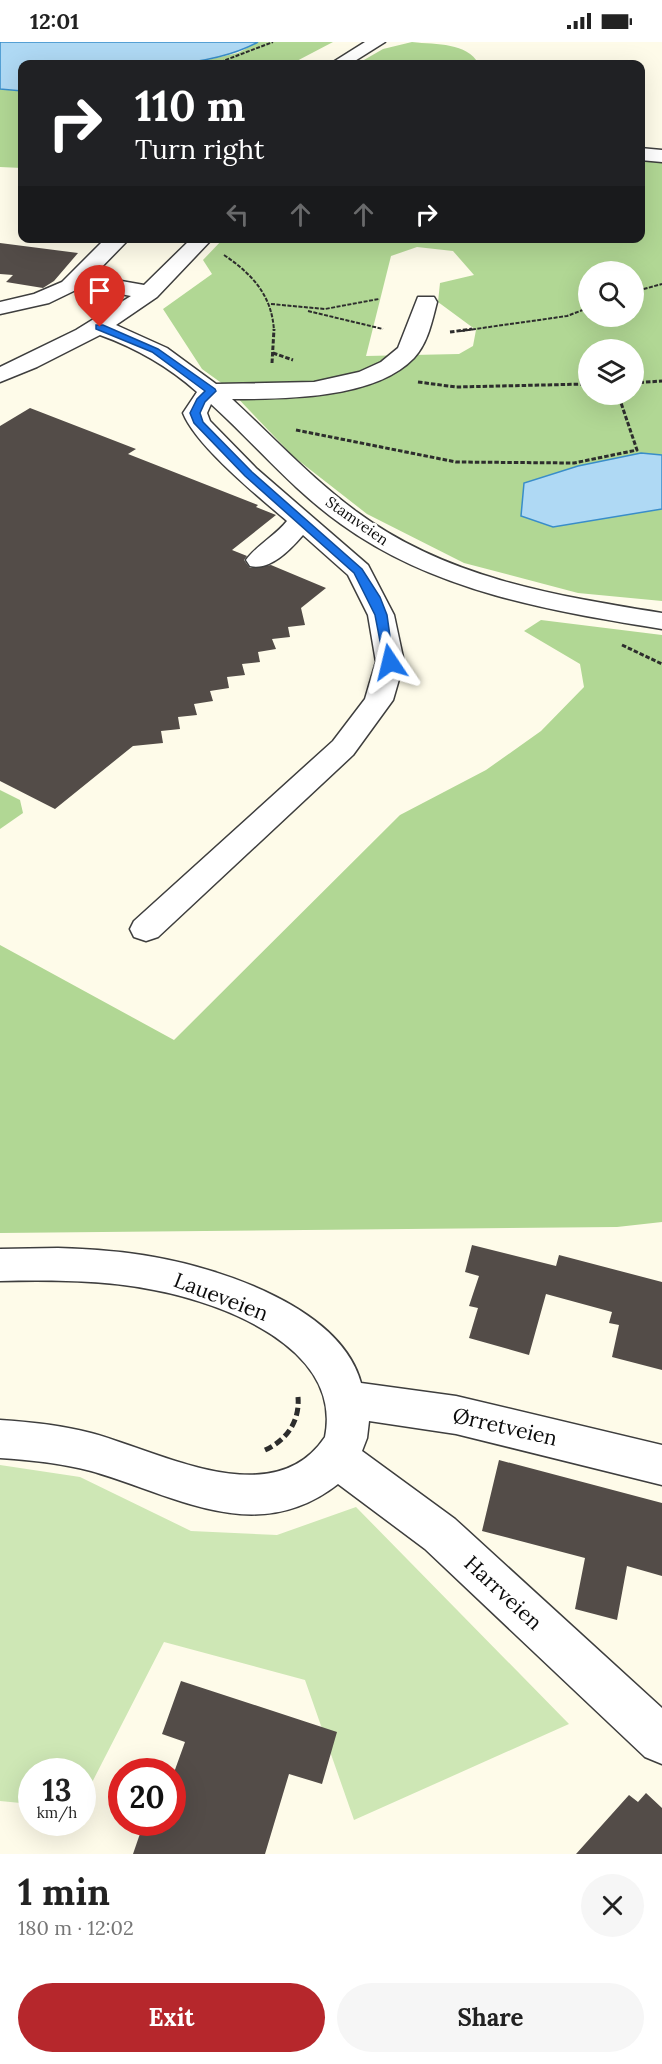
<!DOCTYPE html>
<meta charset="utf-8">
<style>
:root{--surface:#fff;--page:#f6f6f6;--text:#222;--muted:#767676;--accent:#b6272c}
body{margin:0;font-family:Lora,serif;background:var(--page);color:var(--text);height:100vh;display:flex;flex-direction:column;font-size:22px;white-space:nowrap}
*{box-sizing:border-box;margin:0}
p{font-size:20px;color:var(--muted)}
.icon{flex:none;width:33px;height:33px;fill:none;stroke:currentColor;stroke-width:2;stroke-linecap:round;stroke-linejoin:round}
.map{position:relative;height:1812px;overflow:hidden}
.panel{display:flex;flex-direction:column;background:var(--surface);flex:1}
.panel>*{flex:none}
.hud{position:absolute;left:18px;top:18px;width:627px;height:183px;border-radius:12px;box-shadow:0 6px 24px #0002;background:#202124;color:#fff;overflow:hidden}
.fabs{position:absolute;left:578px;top:219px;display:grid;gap:12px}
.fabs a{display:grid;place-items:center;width:66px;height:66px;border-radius:50%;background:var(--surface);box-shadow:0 6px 24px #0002;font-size:30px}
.speed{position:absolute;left:18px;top:1716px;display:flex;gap:12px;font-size:30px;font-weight:700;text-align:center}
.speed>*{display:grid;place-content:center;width:78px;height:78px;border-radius:50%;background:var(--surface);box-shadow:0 6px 24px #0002;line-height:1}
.speed small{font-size:15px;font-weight:400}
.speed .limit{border:9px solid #d22;background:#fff;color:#111}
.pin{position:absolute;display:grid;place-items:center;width:51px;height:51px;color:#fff;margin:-62px -26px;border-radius:50% 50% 50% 0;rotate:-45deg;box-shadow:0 0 6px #0007}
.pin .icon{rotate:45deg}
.me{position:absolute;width:66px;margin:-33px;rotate:350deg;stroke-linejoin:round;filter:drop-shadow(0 0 4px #0008)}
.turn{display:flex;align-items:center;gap:21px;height:126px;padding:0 18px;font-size:27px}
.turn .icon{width:78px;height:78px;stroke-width:2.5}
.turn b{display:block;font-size:42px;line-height:51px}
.lanes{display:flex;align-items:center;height:57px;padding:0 18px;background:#0003;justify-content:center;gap:30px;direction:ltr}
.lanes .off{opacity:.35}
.round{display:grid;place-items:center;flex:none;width:63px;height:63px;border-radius:32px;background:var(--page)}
.headline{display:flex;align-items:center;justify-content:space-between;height:102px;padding:0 18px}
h1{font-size:36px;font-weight:700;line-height:45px}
.button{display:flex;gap:12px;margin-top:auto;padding:12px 18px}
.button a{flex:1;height:69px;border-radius:36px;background:var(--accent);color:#fff;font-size:24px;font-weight:700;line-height:69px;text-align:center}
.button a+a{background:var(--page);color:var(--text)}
.status{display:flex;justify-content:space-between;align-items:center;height:42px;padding:0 30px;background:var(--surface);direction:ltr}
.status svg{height:16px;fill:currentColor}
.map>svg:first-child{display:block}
.green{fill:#cee7b5}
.forest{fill:#b1d794;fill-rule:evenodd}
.water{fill:#afd9f4;stroke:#398dc9;stroke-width:1.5}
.building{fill:#534c48}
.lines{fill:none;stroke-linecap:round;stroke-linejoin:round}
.minor-casing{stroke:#3e3e3e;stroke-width:3}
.path-far2{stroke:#2d2d2d;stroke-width:2;stroke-dasharray:4 1.5;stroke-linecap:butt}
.path-far1{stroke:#2d2d2d;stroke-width:3;stroke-dasharray:4.5 2;stroke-linecap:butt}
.path{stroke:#2d2d2d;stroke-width:5;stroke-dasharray:8 4;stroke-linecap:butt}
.minor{fill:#fff;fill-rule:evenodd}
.route{fill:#1a73e8;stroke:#114b97;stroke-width:1.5}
.labels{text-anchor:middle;stroke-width:6;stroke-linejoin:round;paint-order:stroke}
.far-street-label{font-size:15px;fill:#0b0b0b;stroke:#fff}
.near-street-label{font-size:21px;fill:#0b0b0b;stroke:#fff}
</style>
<div class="status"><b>12:01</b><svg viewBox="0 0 49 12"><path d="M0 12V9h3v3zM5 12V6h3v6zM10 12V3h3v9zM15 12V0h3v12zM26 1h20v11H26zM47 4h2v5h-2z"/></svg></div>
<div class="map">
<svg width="662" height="1812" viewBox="0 0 662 1812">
<rect width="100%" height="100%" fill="#fefbe9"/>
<path class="green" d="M0,1423L80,1435L191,1489L277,1493L356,1465L569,1682L354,1778L305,1638L164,1600L83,1758L82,1730H32L31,1762L0,1759Z"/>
<g class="forest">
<path d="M258,0H333L291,22H189L238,11Z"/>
<path d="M412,0C438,3 466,0 479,22H357L383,7Z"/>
<path d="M0,47L22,49V126L0,125Z"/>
<path d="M641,117L662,118V413L641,411L659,467H662V559L578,551L464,521L367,472L294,415L227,345L202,327L163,267L212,232L203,218L223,197L640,196ZM417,205L453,209L474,233L440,241L438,260L476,288L473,304L459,312L366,314L391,214ZM588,230H633V274H588ZM588,308H633V352H588Z"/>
<path d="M541,578L662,593V1180L617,1185L0,1191V903L174,998L400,773L486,728L541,689L584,645L580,622L524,589Z"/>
<path d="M0,748L20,758L23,771L0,787Z"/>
</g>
<g class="water">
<path d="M0,0H258C196,34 94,22 22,22V49L0,47Z"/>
<path d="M641,411L662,413V467L553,485L521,474L524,441L578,424Z"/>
</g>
<g class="building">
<path d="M0,201L78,211L54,239L43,246L6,240L13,233L0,232Z"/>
<path d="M30,366L136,407L128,412L258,463L256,465L276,473L232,508L247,514L244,518L250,526L271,523L326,546L301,566L305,583L288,585L290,595L272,597L276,607L258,610L260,620L242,622L245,633L227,635L229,646L210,649L213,659L194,662L197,673L178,675L180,687L161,689L163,701L133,704L55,767L0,739V384Z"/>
<path d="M472,1203L556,1224L559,1213L662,1240V1328L612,1315L619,1283L609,1281L612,1270L546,1252L529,1313L469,1296L478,1266L469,1264L479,1234L465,1230Z"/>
<path d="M499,1418L662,1461V1534L627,1524L617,1578L575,1567L585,1516L482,1489Z"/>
<path d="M181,1639L337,1690L322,1742L289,1732L265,1812H133L144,1780H172V1736L185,1700L162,1692Z"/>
<path d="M646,1751L662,1766V1812H576L629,1753L638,1760Z"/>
</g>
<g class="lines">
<defs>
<g id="minor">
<path d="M365,0H385L350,22H330Z"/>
<path d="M640,106L662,108V120L640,118Z"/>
<path d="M106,196H130L93,234L144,243L192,196H213L157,255L116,283L167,306L216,342L314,340L359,330L381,320L398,306L418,255H434L437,260C432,279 428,301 414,316C375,357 285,357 232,357C273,395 312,437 357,470C446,536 556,554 662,571V587C551,569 435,550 341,482C293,448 255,402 211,362L207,371L210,379L257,427L368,523L394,573L404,620L393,658L353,713L158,895L146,899L134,895L130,887L134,879L333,699L365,657L376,620L368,573L348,533L303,493C290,508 270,529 250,524L246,518C257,503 275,494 287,479C259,455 196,404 183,371L197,350C168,324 136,306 100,293L37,325L0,340V325L76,288L131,254L82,245L49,261L0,272V260L34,252L62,240Z"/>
<path d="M58,1206C90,1207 122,1209 154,1215C222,1227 341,1266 361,1341L456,1354L662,1403V1443L456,1392L369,1379L367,1396L362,1409L455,1477L662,1666V1722L645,1715L425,1507L338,1442C256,1506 175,1453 91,1429C61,1421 30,1418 0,1416V1378C31,1380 61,1383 91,1391C159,1409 273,1473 325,1395C343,1306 223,1261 154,1248C104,1238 51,1238 0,1239V1207Z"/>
</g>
</defs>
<use href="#minor" class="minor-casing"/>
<g class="path-far2">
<path d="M215,22L273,0"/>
<path d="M224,213C252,232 272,253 274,289"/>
<path d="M633,250L662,242"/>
<path d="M271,262L325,267L379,257"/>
<path d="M308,269L383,287"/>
<path d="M461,289L567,274L588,266"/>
</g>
<g class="path-far1">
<path d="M450,290L472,287"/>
<path d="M273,311L293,318"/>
<path d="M272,321L274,287"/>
<path d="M418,340L456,345L588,342"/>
<path d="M633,341L662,339"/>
<path d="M296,388L456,420L574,421L637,408L618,352"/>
<path d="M622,603L662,622"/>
</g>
<path class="path" d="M265,1408C287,1398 300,1379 298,1355"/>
<use href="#minor" class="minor"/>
</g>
<path class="route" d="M96,283H103L158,307L215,347L216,349L205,360L200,371L203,380L252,430L362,527L380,555L387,573L394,623L384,620L375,573L354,531L245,434L194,381L190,371L197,357L205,349L152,310L96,287Z"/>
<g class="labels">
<g class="far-street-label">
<text transform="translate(357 479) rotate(35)" y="5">Stamveien</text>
</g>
<g class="near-street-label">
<text transform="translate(221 1255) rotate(21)" y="7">Laueveien</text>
<text transform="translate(505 1385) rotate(13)" y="7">Ørretveien</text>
<text transform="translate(503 1551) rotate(43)" y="7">Harrveien</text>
</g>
</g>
</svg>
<div class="fabs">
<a><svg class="icon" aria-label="search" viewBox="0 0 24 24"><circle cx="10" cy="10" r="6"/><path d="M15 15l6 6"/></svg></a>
<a><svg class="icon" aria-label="layers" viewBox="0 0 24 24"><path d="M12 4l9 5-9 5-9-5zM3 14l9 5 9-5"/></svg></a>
</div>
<div class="speed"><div>13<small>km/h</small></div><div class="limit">20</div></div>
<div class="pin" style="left:100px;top:285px;background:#d93025"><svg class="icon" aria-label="arrive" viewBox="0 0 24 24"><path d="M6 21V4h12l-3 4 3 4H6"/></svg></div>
<svg class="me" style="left:390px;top:620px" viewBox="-20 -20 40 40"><path d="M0-17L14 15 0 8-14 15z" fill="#1a73e8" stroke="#fff" stroke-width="4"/></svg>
<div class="hud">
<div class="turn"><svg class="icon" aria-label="right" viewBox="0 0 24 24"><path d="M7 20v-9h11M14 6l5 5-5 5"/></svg><div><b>110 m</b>Turn right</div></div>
<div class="lanes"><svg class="icon off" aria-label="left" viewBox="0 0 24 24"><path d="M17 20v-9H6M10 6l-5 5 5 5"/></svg><svg class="icon off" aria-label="ahead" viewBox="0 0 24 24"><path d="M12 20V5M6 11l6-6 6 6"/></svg><svg class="icon off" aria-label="ahead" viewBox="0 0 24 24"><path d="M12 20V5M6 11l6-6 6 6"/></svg><svg class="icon" aria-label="right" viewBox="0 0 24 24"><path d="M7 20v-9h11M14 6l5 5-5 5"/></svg></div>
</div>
</div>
<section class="panel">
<div class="headline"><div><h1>1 min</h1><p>180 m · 12:02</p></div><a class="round"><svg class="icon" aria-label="close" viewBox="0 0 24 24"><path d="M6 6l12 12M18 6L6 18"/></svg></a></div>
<div class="button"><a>Exit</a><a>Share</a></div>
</section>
